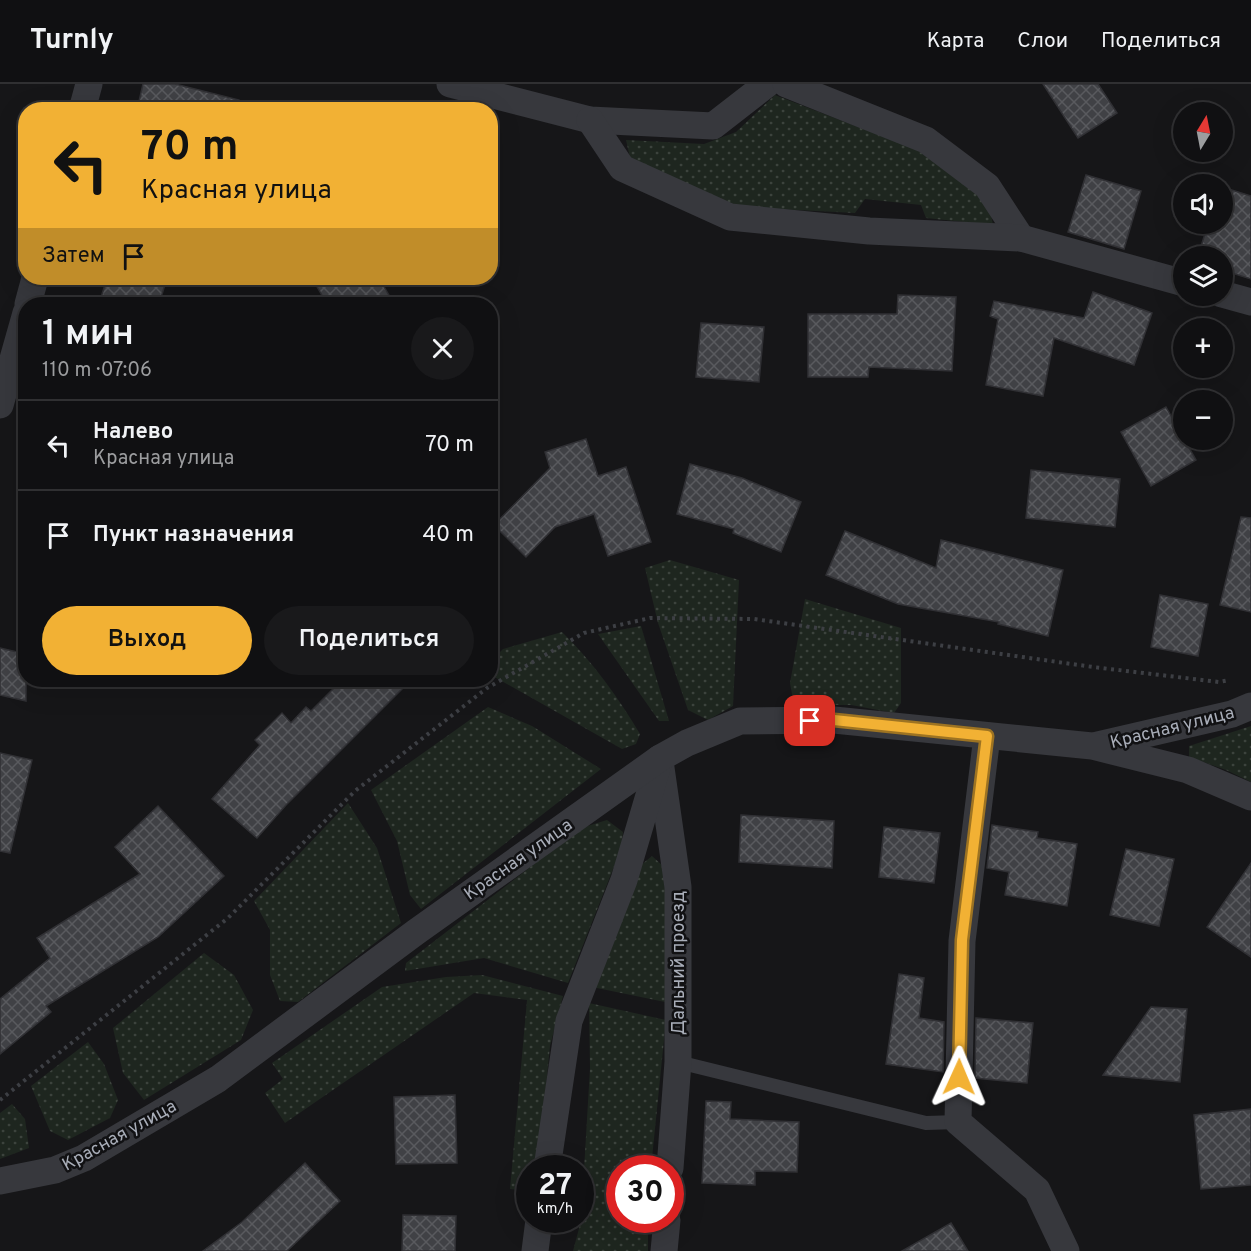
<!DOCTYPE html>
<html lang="ru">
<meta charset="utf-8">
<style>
:root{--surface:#101012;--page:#19191b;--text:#f1f3f6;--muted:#9c9d9f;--line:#303032;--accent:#f2b134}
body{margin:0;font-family:Overpass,sans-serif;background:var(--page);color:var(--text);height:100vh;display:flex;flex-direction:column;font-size:22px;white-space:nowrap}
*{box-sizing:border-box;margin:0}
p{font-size:20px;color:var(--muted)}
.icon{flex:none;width:33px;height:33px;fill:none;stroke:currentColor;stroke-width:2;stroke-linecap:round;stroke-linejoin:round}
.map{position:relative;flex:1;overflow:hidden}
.panel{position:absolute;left:18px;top:213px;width:480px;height:390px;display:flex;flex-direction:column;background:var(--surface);border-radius:24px;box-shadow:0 6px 24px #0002,0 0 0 2px var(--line)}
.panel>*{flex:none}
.hud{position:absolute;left:18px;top:18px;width:480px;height:183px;border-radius:24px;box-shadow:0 6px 24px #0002,0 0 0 2px var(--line);background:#f2b134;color:#111;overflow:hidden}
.needle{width:39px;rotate:10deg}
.controls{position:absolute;left:1173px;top:18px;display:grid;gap:12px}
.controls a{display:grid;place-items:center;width:60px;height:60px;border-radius:50%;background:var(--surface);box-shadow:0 6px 24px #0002,0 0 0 2px var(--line);font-size:30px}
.speed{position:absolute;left:516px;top:1071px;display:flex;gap:12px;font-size:30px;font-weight:700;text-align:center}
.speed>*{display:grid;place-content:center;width:78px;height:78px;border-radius:50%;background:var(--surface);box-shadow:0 6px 24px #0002,0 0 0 2px var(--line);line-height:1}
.speed small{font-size:15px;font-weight:400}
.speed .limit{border:9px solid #d22;background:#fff;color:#111}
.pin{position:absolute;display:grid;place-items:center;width:51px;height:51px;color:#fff;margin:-26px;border-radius:12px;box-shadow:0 3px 9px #0006}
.me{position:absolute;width:66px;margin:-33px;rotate:1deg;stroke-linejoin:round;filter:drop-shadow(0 0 4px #0008)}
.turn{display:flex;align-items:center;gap:21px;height:126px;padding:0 24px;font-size:27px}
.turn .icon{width:78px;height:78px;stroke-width:2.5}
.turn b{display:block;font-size:42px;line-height:51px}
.then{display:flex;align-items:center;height:57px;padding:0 24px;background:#0003;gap:12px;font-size:22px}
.round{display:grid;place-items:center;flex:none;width:63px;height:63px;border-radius:32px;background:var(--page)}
.headline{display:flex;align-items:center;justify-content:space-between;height:102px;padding:0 24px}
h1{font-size:36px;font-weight:600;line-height:45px}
.action{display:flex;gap:12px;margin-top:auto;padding:12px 24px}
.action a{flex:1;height:69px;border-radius:36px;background:var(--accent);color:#111;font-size:24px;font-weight:600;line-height:69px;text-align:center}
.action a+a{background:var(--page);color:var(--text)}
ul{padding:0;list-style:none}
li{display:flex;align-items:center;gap:18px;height:90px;padding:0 24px;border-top:2px solid var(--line)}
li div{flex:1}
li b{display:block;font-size:22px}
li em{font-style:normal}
header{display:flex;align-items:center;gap:36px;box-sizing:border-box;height:84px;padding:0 30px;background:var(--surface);border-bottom:2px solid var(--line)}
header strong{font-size:28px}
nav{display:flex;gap:33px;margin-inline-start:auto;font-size:21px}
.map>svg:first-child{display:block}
.grass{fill:url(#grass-dots)}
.building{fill:url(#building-cross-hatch);stroke:#303034;stroke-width:1.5}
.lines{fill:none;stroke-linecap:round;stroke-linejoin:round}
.path{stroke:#3d3f44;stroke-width:4;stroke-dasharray:3 4.5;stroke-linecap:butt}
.service{stroke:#37383d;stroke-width:14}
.minor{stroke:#37383d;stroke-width:27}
.route-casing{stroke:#9d7322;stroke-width:15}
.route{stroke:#f2b134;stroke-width:10}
.labels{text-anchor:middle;stroke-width:5;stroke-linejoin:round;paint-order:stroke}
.street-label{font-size:18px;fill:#a8adb8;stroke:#111113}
</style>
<header>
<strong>Turnly</strong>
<nav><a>Карта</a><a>Слои</a><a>Поделиться</a></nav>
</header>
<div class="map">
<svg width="1251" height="1167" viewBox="0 0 1251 1167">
<defs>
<pattern id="grass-dots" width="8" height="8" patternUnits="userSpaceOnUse" patternTransform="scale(1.5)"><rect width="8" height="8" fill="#1e261f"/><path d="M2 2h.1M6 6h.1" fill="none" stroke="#3c433d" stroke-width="1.8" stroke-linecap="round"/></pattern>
<pattern id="building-cross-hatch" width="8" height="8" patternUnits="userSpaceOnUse" patternTransform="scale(1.5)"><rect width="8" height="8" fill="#404145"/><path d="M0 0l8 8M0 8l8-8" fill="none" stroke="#595a5e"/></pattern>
</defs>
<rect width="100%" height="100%" fill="#161618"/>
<g class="grass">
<path d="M775,11L915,65L961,93L990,125L993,141L926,134L921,121L865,115L855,129L737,123L631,78L626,56L704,60L736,48Z"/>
<path d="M670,476L739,496L733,622L708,636L688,626L658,539L645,484Z"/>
<path d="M805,515L901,544V619L894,629L851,621H794L790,599Z"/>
<path d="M641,542L669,637H659L598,550Z"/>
<path d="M562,548C593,578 618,613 640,650L636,660L622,665L491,591V577L503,565Z"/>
<path d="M488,623L532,642L601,685L421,825L410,811L397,757L371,706Z"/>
<path d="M1251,642V698L1226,686L1189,673V662Z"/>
<path d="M348,719L377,764L401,839L298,918L280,917L270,891V846L254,817Z"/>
<path d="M607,736L623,748L621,765L568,899L484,874L405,887L406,879L581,744Z"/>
<path d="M652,772L663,782L667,809L665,918L592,903L641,781Z"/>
<path d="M204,869L234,891L253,926L241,956L144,1016L123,989L113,944Z"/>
<path d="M482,891L563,912L550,962L538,1084H530L529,1107L510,1105L527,916L474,909L285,1039L265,1009L283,995L272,979L382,903L446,893Z"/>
<path d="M589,919L666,936L651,1084H620V1136H648V1167H573L581,1137L590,984Z"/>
<path d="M88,958L104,980L118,1016L110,1034L68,1056L50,1047L31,1002Z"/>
<path d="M12,1020L25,1035L29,1064L0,1075V1029Z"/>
</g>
<g class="building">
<path d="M143,0H175L239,16L238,26H137Z"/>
<path d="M1043,0H1098L1117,29L1078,54Z"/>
<path d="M1086,91L1141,107L1124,165L1068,148Z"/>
<path d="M1222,103L1251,112V195L1222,186V172H1198L1208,140H1222Z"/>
<path d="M107,194H167L159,220H99Z"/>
<path d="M312,194H379L394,220H327Z"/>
<path d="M1093,208L1152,229L1134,281L1054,254L1043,312L986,301L998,235L990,232L994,217L1084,234Z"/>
<path d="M898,211L956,213L952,287L869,283L868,293H808V230H897Z"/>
<path d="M701,239L764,243L759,298L696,293Z"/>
<path d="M1166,323L1196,376L1151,402L1121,348Z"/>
<path d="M586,355L598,392L626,383L651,458L608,472L594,430L555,443L526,473L494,441L550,384L545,368Z"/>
<path d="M690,380L742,394L801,418L781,468L733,449L734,445L677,430Z"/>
<path d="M1031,386L1120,395L1115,443L1026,434Z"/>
<path d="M1241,433L1251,434V528L1220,521Z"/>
<path d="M845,447L936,484L941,456L1063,486L1048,552L998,540L999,538L898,520L826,491Z"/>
<path d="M1160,511L1208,520L1198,572L1151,563Z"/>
<path d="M0,564L26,570V617L0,611Z"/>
<path d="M342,596H411L286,721L257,754L212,715L260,661L255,656L282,629L291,639L306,623L311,627Z"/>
<path d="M0,669L32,676L10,769L0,767Z"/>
<path d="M158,722L224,792L158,853L46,922L51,928L0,970V915L50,874L37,854L140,790L115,763Z"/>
<path d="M741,731L834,737L832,784L739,778Z"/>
<path d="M992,741L1038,748L1037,754L1077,760L1067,822L1005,811L1009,788L987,784Z"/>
<path d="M884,743L940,749L934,799L879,793Z"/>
<path d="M1126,765L1174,775L1159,842L1110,831Z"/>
<path d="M1251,779V873L1207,843Z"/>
<path d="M899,890L924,894L919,934L944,938L943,988L886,980Z"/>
<path d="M1151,923L1187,925L1180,998L1103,991Z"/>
<path d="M976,934L1033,939L1027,999L975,994Z"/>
<path d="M455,1011L457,1079L396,1080L394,1013Z"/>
<path d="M706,1017L731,1018L730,1035L799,1038L797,1088L755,1087V1101L702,1099Z"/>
<path d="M1251,1025V1101L1201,1105L1194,1031Z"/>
<path d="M305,1079L340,1117L287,1167H203L242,1138Z"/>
<path d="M403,1131L456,1132L455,1167H402Z"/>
<path d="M951,1139L968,1167H902Z"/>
</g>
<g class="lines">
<path class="path" d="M0,1016L228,834L355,707L487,604L584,549L650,534L754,535L1093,583L1219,598L1229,596"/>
<path class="service" d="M678,978L926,1039L958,1038"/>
<g class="minor">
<path d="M450,0L590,36L713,42L767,0"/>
<path d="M786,0L926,56L987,102L1021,154"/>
<path d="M82,26L89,0"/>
<path d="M590,36L622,84L730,133L869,147L1021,154L1184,199"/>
<path d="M1222,210L1251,218"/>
<path d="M28,220L35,194"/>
<path d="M0,321L26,229"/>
<path d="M987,652L962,857L958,1038L1037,1106L1066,1167"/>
<path d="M1098,661L1232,630L1251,622"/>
<path d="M661,684L678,803V978L670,1084"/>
<path d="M547,1084L569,937L624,796L660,674"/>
<path d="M0,1097L55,1086L84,1074L218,995L416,848L660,674L687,659L740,637L834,636L1092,662L1188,686L1251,713"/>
<path d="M535,1167L539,1136"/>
<path d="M664,1167L667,1136"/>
</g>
</g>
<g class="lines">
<defs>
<path id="route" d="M810,637L834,636L987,652L962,856L959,993"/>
</defs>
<use href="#route" class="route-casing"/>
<use href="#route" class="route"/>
</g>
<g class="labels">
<g class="street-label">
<text transform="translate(1172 643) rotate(-14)" y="6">Красная улица</text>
<text transform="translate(518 775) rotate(-35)" y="6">Красная улица</text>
<text transform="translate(678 879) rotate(-90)" y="6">Дальний проезд</text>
<text transform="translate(119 1051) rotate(-29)" y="6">Красная улица</text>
</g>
</g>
</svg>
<div class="controls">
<a><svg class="needle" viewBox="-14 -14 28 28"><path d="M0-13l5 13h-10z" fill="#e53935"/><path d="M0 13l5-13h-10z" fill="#9c9d9f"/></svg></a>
<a><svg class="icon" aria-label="sound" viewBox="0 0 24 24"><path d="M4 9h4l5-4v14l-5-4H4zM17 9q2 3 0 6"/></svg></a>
<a><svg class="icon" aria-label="layers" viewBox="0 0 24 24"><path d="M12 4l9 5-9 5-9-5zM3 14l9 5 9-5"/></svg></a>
<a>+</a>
<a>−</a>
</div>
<div class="speed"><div>27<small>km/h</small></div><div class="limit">30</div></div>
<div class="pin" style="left:810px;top:637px;background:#d93025"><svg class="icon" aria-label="arrive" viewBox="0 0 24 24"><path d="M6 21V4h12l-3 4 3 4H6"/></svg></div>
<svg class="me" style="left:959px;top:993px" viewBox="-20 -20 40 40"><path d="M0-17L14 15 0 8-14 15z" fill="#f2b134" stroke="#fff" stroke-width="4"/></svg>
<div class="hud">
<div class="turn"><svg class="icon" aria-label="left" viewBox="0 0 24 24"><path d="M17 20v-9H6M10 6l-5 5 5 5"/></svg><div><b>70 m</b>Красная улица</div></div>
<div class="then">Затем<svg class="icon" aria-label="arrive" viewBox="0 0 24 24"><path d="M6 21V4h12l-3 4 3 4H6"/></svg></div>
</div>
<section class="panel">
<div class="headline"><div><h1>1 мин</h1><p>110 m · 07:06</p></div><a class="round"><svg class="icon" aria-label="close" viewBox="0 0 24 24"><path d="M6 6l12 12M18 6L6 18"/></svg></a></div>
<ul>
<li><svg class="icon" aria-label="left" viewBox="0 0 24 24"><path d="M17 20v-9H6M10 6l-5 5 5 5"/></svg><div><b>Налево</b><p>Красная улица</p></div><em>70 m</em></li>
<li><svg class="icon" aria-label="arrive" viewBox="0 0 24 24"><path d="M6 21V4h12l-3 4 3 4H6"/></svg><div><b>Пункт назначения</b></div><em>40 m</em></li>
</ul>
<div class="action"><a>Выход</a><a>Поделиться</a></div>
</section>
</div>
